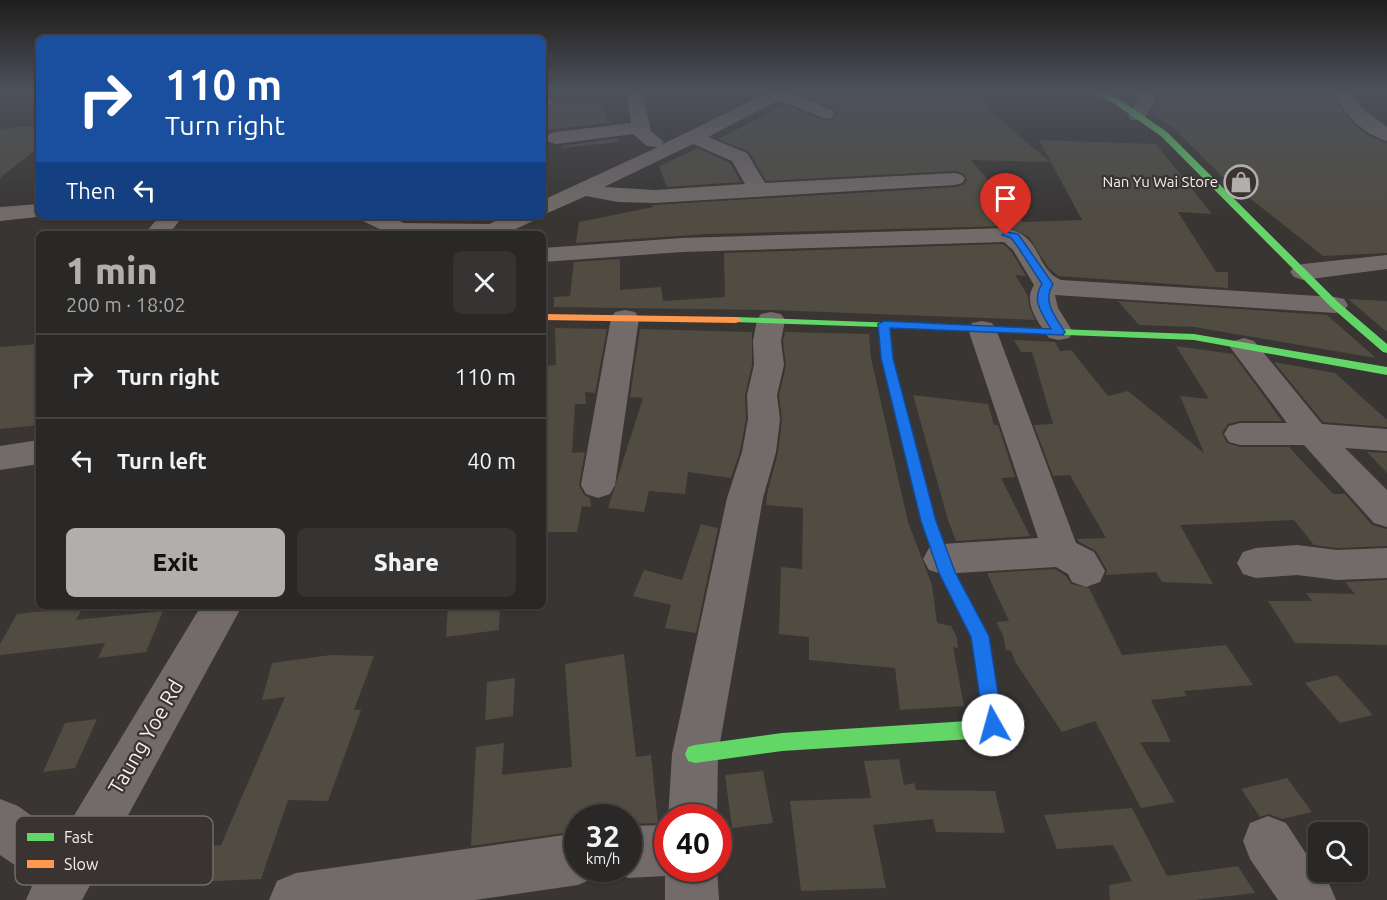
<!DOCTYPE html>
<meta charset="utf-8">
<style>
:root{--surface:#2a2826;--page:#363432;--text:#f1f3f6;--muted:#a5a6a7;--line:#464443;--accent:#b1aeac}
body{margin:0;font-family:Ubuntu,sans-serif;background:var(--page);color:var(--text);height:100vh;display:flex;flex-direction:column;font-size:22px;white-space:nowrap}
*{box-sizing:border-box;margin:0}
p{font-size:20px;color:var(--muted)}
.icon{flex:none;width:33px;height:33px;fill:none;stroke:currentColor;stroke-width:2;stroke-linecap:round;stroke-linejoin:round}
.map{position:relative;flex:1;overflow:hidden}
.sheet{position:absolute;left:36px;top:231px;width:510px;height:378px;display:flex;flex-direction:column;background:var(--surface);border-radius:9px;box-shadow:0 2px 4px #0004,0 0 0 2px var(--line)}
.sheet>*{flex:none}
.banner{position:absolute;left:36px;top:36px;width:510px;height:183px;border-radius:9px;box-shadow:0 2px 4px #0004,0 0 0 2px var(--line);background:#1a4fa0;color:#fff;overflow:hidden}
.fabs{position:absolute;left:1308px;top:822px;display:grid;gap:12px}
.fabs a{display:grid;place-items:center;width:60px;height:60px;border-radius:9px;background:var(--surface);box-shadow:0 2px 4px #0004,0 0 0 2px var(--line);font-size:30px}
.speed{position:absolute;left:564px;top:804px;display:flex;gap:12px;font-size:30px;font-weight:700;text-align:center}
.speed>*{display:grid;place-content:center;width:78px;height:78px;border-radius:50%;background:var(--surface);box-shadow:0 2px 4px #0004,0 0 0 2px var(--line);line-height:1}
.speed small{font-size:15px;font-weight:400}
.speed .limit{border:9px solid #d22;background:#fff;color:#111}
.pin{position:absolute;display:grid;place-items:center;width:51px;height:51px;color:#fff;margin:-62px -26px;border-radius:50% 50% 50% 0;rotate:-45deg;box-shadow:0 0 6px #0007}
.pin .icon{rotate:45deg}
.me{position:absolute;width:66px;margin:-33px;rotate:353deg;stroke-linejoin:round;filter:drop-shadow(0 0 4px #0008)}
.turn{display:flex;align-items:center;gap:21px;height:126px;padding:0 30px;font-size:27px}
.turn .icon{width:78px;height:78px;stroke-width:2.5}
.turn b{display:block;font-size:42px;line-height:51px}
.then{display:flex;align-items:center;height:57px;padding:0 30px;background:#0003;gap:12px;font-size:22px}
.round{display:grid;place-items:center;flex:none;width:63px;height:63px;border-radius:9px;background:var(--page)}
.overview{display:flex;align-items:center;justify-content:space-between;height:102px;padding:0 30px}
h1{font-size:36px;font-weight:800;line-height:45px;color:var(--accent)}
.button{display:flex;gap:12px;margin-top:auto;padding:12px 30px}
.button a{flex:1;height:69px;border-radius:9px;background:var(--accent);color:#111;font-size:24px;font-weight:800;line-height:69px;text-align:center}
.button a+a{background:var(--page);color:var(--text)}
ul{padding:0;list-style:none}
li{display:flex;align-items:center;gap:18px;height:84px;padding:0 30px;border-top:2px solid var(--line)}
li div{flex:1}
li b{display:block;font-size:22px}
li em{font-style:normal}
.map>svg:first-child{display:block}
.building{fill:#504c42}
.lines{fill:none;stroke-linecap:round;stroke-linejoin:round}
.street{fill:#736b6a;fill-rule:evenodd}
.fast{fill:#63d668;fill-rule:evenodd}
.slow{fill:#ff974d;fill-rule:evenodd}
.route{fill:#1a73e8;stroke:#114b97;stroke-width:1.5}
.labels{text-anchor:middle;stroke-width:4.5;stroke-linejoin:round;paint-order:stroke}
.far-poi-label{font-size:15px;fill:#f2efed;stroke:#393432;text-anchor:end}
.near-street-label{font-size:21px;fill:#f2efed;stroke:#393432}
.key{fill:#393432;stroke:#706c6a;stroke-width:1.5}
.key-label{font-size:16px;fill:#f2efed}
</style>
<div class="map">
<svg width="1387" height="900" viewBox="0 0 1387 900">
<rect width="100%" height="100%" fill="#383533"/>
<g class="building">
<path d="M827,91H983L985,106L1050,162L971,160L1023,222L1082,220L1039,140L1156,144L1212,214L1178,212L1216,272H1228V288L1058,276L1048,267L1029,237L1006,226L706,234L576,243L579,222L653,207L652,205L955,187L963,185L967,180L964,174L955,171L766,181L749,152L718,139L786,105L825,121L832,120L837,114L834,109L807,97Z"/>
<path d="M1155,91H1334L1341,108L1353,124L1369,136L1387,143V253L1323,256L1223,177L1173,128L1150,113L1157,103Z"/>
<path d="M599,100L610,123L543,130V110L550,109L555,104Z"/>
<path d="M39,125V147L0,178V129Z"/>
<path d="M617,138L619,142L562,148V146Z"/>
<path d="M698,148L730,163L741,182L667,187L659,166Z"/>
<path d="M1003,244L1011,251L1026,276L1015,275L1028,296L1029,306L1035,320L771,310L554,307V297L570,296L574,262L620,259V290L661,287L663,301L725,297L724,253Z"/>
<path d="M1348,299L1387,301V332Z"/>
<path d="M1118,301L1327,315L1376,358L1194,327L1139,325Z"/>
<path d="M555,328L607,329L595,393L585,392L586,404H575L572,453L585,452L579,485L584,495L590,498L591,507L582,506L577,532H543V366L556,365Z"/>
<path d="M640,329L752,332V365L745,395L746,419L740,451L731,478L688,472L685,494L649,491L644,512L608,508L643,398L630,397Z"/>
<path d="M785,332L869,334L871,358L908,522L932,585L937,623L951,626L957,638L958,648L953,647L964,706L900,710L895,668L809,660V637L779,634L781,567L802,569L803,508L766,505L767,494L778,453L782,419L779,395L786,366L783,341Z"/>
<path d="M1014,340L1055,342L1060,351L1071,350L1108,396L1128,391L1204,453L1180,396L1209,399L1176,346L1233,354L1282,421H1240L1228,424L1222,433L1227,443L1240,447H1289L1333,494H1345L1372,525L1387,529V546L1337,548L1314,545L1294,520L1180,525L1213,584L1162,582L1156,572L1106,575L1107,570L1096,551L1078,541L1077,539L1106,538L1070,475L1053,476L1034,425L1053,424L1032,352H1021Z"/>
<path d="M39,344V425L0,429V347Z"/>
<path d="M1274,362L1335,373L1387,420V427L1323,422Z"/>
<path d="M913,395L988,404L994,425H998L1015,477L1001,478L1030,536L956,541L948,520Z"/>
<path d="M1367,452L1387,453V473Z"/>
<path d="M701,524L718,528L696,633L665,628L671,605L633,596L644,570L682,580Z"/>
<path d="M1055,569L1066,576L1071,584L1089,588L1122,655L1226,645L1253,685L1184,691L1187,696L1151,700L1171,742H1140L1175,802L1141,808L1095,721L1062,732L1016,663L1011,651L1006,650L1003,635L996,622L1009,621L987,573Z"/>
<path d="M1387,580V645L1295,643L1268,601H1312L1306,593L1355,594L1345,582Z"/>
<path d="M448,606H500L499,630L446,637Z"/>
<path d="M83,607L76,620L163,611L146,652L98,658L105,643L0,655V644L17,614Z"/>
<path d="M624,654L636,757L651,755L658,823L628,824V818H578V831L471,846L476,747L504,743L502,775L572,767L565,664Z"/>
<path d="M331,655L374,656L354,710H361L328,801L288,800L261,879L195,882L210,846L221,845L285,697L262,700L272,663Z"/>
<path d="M1337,675L1373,715L1340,723L1305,683Z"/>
<path d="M515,678L513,716L485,720L487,682Z"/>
<path d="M97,719L75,768L43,772L65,723Z"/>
<path d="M899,759L904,785L914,783L916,790L995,791L1005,833L936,832L933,819L873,825L886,888L801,891L790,801L871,798L864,761Z"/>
<path d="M763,771L773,823L732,828L725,775Z"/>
<path d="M1287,778L1312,812L1282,819L1269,814L1260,817L1241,789Z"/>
<path d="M1132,808L1167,876L1238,866L1255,893L1195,900H1110L1109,885L1132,881L1113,845L1057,849L1044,815Z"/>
</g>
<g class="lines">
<g class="street">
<path d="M626,91H642L651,131L664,142L661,145L771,91H792L791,93L832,110L835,114L832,118L826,119L779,100L708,137L747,153L765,183L955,173L962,175L965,179L962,183L955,185L655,203L618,202L586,196L543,215V200L658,147L647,146L633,134L556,144L549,142L547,138L549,134L556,132L631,123ZM693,144L732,161L745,184L655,190L604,187Z"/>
<path d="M1137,91H1153L1155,102L1143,120H1131L1128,116L1137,102Z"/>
<path d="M1336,91H1352L1361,107L1387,127V141C1365,135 1340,113 1336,91Z"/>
<path d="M543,98L550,99L553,103L550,107L543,108Z"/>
<path d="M39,204V216H46L0,221V207Z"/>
<path d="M160,216H183L169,234H144Z"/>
<path d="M360,216H389L404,223L489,224L507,216H536L533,221L505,234H390L363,221Z"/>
<path d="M1006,228C1044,237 1034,268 1061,280L1335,297L1344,299L1348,305L1344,311L1335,313L1055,295L1058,308L1073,332L1069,338L1059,340L1049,338C1039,323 1022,303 1034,285L1013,250L1004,242L682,252L543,262V248L682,238Z"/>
<path d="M1387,255V269L1303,280L1294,277L1290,272L1294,267L1303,264Z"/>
<path d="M625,310L635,312L639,318L615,485L610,494L598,498L586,494L581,485L611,318L615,312Z"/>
<path d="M771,312L781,314L785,320L781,341L784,365L777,395L780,419L776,452L763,498L718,754L717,818L668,819L672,754L727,498L742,452L748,419L747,395L754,365L753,341L757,320L761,314Z"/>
<path d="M982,321L992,323L996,329L1076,543L1094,552L1105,571L1100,582L1086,587L1072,582L1068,574L1056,567L942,574L929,570L923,559L929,548L942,544L1038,538L968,329L972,323Z"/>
<path d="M1244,338L1254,341L1322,424L1387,429V451L1345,448L1387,490V527L1374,523L1304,445H1240L1229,442L1224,434L1229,426L1240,423H1287L1230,347L1234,341Z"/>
<path d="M39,440V464L0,470V446Z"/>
<path d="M1297,545L1337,550L1387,548V578L1337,580L1297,575L1256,578L1243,574L1237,563L1243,552L1256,548Z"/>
<path d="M201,606H242L82,900H26L35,879L0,855V799L18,806L61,837Z"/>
<path d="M1268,816L1286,823L1318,872L1328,881L1336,900H1278L1250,859L1243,841L1250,823Z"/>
<path d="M668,825V868H717L719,900H665V876L628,878L610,870L628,868V826Z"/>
<path d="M578,833V868H600L596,877L578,885L475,900H269L277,881L296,873Z"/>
</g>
<g class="fast">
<path d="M1091,91H1099L1122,101L1167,132L1339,303L1387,344V353L1383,352L1331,307L1161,136L1116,105Z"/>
<path d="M736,317L1194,334L1387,367V375L1194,340L890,328L893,358L935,521L955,572L988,636L1002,725L1000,731L987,738L782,751L695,763L688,761L685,754L688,747L695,745L782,733L983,720L972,636L939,573L921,521L881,358L879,327L732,322V318Z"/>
</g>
<path class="slow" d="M543,314L736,317L742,320L736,323L543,320Z"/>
</g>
<linearGradient id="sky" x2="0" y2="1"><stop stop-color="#1f1d1c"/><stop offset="0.42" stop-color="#4d515b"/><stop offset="1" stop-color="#4d515b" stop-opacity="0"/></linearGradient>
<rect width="1387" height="217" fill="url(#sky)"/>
<path class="route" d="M1006,232L1018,234L1053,284C1042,302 1055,316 1065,332L1063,335L890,328L893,358L936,521L955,572L989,636L1003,725L1000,731L993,734L987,731L984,725L971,637L939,573L921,521L881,358L878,324L884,321L1051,329C1042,313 1031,301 1042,284L1018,247L1011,238L1002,235Z"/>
<defs>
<symbol id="shop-ring" viewBox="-11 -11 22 22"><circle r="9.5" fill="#393432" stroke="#b1aeac" stroke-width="1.5"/><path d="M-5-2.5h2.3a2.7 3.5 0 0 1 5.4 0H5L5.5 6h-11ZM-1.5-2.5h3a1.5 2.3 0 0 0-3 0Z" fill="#b1aeac"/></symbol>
</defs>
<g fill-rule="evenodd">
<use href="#shop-ring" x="1222" y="163" width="38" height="38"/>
</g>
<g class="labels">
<g class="far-poi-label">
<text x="1218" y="187">Nan Yu Wai Store</text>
</g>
<g class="near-street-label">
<text transform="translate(146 737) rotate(-60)" y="7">Taung Yoe Rd</text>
</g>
</g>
<rect x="15" y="816" width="198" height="69" rx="9" class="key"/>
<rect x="27" y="833" width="27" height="8" fill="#63d668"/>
<rect x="27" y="860" width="27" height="8" fill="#ff974d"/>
<g class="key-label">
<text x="64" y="843">Fast</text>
<text x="64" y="870">Slow</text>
</g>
</svg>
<div class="fabs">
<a><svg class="icon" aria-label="search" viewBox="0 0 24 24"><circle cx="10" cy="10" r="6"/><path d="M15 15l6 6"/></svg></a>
</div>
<div class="speed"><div>32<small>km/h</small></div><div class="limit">40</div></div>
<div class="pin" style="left:1006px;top:235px;background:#d93025"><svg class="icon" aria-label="arrive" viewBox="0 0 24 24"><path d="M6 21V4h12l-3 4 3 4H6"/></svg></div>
<svg class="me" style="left:993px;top:725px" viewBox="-20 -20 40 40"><circle r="19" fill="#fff"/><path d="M0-13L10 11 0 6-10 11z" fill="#1a73e8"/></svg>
<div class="banner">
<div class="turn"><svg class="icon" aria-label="right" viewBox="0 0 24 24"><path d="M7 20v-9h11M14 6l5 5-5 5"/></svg><div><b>110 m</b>Turn right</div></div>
<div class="then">Then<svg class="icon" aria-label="left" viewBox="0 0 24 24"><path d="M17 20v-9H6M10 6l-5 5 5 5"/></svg></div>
</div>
<section class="sheet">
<div class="overview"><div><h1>1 min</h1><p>200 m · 18:02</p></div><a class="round"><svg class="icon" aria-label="close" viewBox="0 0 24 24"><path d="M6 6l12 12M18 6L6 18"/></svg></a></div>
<ul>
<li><svg class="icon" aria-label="right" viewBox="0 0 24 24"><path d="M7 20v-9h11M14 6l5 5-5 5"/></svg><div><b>Turn right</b></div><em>110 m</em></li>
<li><svg class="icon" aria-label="left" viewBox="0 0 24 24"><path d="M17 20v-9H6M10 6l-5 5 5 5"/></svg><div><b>Turn left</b></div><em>40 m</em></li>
</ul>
<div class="button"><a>Exit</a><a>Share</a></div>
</section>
</div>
